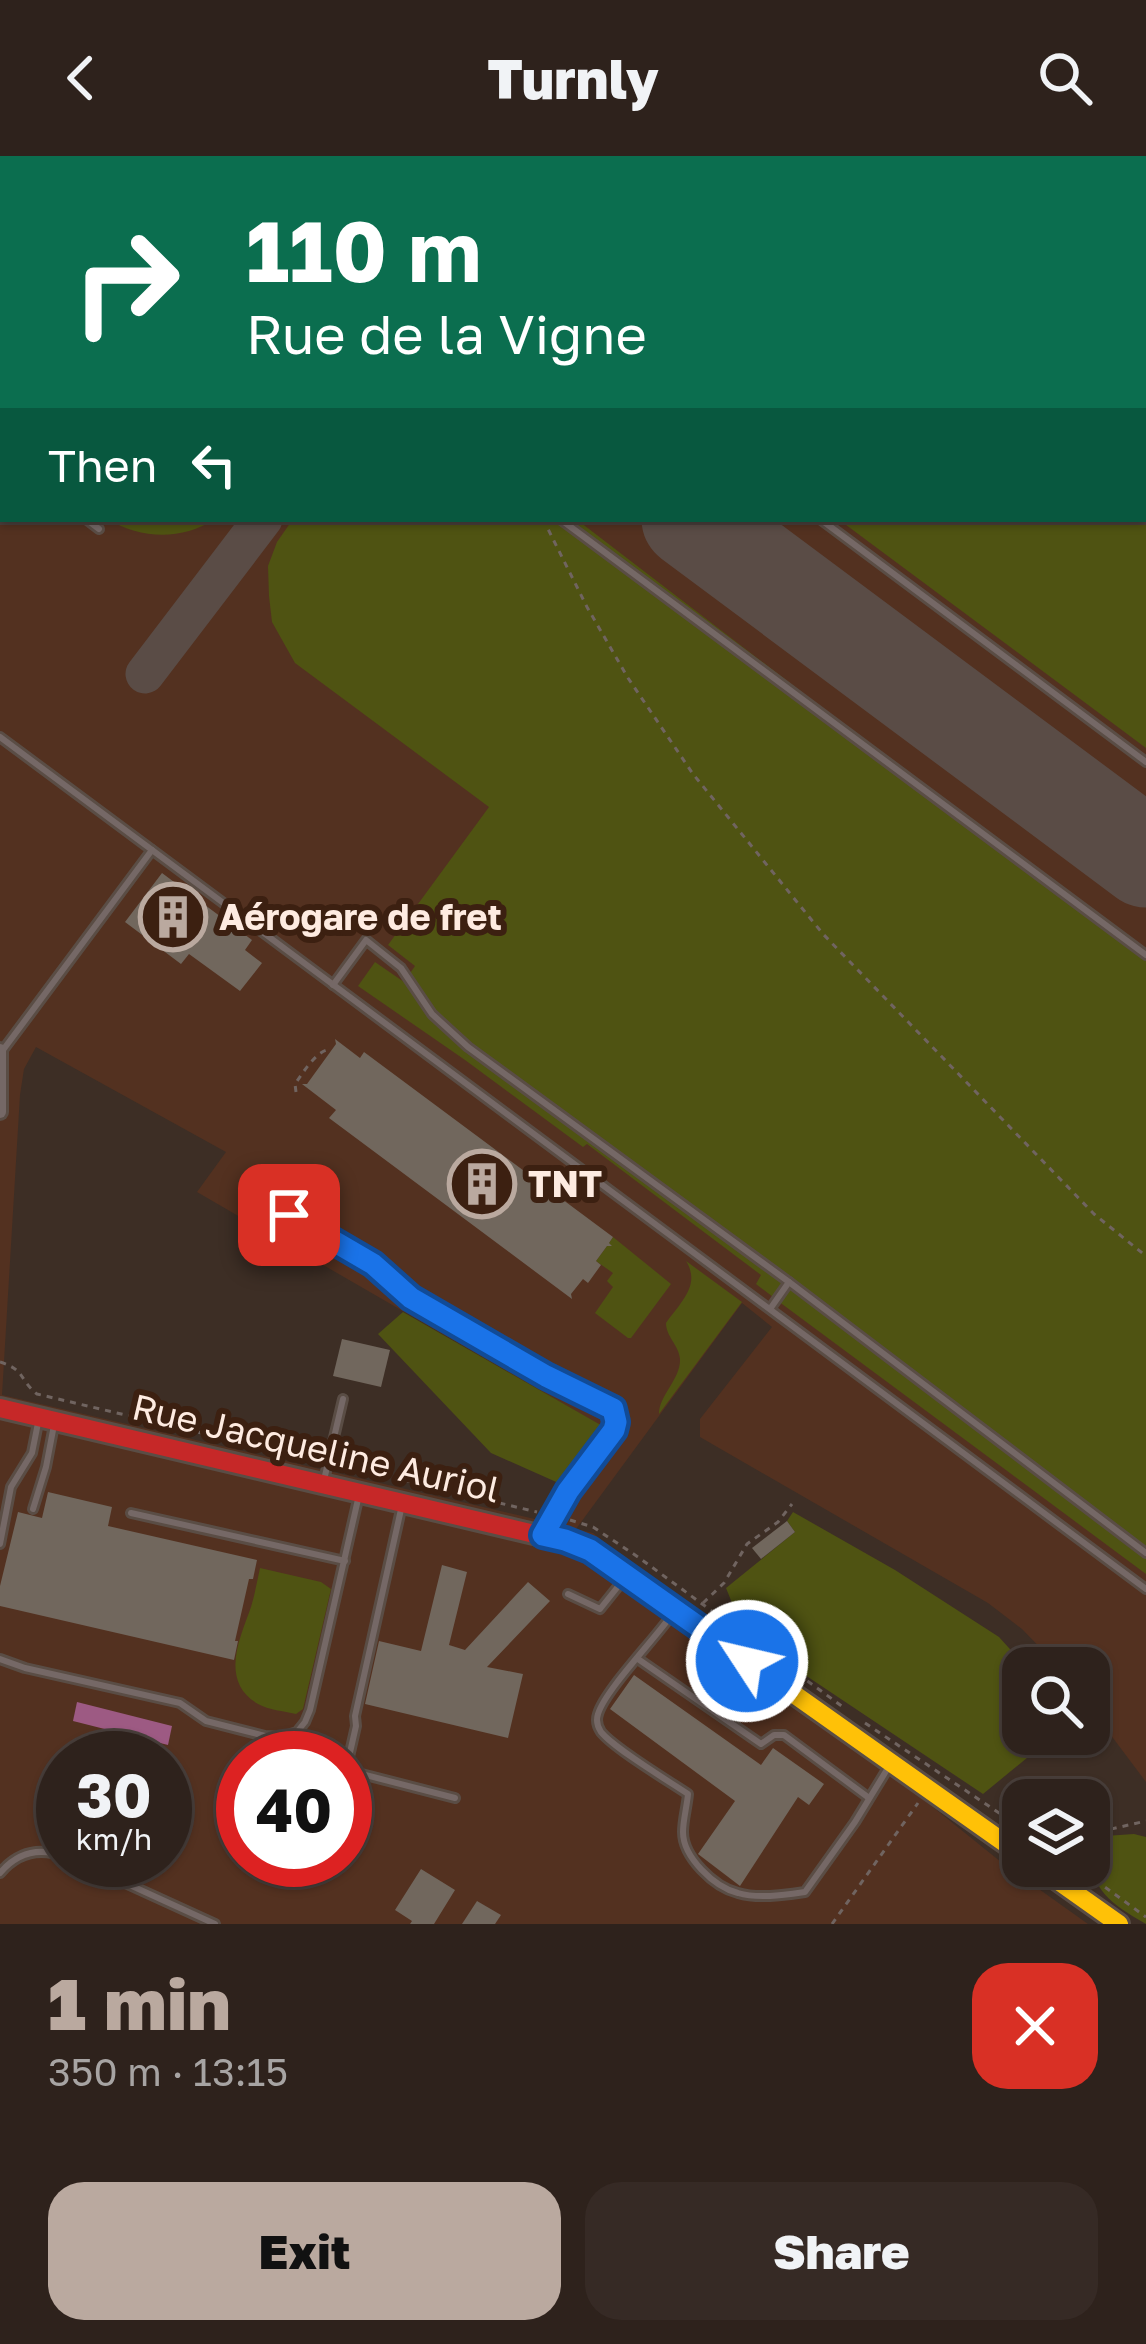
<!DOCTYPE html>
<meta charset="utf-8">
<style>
:root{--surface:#2e221c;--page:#362a25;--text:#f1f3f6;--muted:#a7a4a3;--line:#493f3b;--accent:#baa99f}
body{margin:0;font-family:"Golos Text",sans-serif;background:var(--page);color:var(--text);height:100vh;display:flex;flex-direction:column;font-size:45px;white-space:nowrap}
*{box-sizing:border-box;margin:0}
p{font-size:39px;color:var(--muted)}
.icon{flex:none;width:66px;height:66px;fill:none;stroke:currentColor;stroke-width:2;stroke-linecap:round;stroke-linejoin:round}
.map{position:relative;height:1768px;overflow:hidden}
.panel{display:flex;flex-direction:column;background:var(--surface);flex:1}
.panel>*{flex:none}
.top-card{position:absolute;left:0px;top:0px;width:1146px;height:366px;box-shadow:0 3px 9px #0004,0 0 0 3px var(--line);background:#0b6e4f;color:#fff;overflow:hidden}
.buttons{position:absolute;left:1002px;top:1491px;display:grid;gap:24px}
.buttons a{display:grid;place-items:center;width:108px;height:108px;border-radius:24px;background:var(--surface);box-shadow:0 3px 9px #0004,0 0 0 3px var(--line);font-size:60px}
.speed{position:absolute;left:36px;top:1575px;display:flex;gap:24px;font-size:60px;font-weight:700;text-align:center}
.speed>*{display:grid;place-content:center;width:156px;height:156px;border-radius:50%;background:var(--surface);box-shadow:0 3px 9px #0004,0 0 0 3px var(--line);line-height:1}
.speed small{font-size:30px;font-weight:400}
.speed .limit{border:18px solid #d22;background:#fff;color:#111}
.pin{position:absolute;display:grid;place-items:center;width:102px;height:102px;color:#fff;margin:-51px;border-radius:24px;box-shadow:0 6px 18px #0006}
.me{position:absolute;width:132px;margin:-66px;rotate:305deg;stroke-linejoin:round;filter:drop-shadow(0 0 9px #0008)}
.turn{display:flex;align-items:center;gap:42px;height:252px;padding:0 48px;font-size:54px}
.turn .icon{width:156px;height:156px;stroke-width:2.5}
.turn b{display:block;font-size:84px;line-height:102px}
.then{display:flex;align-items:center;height:114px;padding:0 48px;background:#0003;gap:24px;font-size:45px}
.round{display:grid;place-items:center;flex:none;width:126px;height:126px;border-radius:36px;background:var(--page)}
.head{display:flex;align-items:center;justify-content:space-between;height:204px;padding:0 48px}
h1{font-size:72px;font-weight:800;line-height:90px;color:var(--accent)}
.button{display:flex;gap:24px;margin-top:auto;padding:24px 48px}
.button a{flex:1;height:138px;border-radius:36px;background:var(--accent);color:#111;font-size:48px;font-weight:800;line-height:138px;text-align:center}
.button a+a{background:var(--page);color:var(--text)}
header{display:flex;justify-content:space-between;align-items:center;height:156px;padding:0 48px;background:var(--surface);font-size:54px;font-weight:800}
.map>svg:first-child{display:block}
.built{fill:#533120;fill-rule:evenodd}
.green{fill:#4f5312}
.water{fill:#9d5a83}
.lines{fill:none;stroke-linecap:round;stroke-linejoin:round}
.taxiway{stroke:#5a4c46;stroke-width:39}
.runway{stroke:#5a4c46;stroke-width:99}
.building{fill:#71675d}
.lane-casing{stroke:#5a4d45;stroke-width:12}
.street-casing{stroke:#5a4d45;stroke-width:18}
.fast-casing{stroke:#5a4d45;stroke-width:24}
.slow-casing{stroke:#5a4d45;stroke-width:24}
.jam-casing{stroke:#5a4d45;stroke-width:24}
.path{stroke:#706460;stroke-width:3;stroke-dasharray:6 6;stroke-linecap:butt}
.lane{stroke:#756866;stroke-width:6}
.street{stroke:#756866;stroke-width:12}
.fast{stroke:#4caf50;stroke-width:18}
.slow{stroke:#ffc107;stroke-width:18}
.jam{stroke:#c62828;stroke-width:18}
.route-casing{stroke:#114b97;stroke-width:30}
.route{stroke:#1a73e8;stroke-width:21}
.labels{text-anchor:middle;stroke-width:12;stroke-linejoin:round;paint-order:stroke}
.poi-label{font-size:36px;font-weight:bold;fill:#feebe1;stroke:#3c2011;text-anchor:start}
.street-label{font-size:36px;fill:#feebe1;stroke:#3c2011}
</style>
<header><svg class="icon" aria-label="back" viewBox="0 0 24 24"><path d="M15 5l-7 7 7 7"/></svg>Turnly<svg class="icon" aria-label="search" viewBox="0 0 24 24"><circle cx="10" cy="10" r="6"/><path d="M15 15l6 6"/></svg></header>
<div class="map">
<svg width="1146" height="1768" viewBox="0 0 1146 1768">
<rect width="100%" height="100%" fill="#3d2e25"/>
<path class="built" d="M0,0H1146V1626L1089,1550V1512H1060L1022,1473L988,1447L700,1281V1263L772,1171L742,1147L576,1373L593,1377L1001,1706L1088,1768H0ZM3,3H1143V363H3ZM36,891L226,996L197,1036L605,1272L539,1364L2,1239L20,939L24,913ZM63,1602H165V1704H63ZM243,1602H345V1704H243Z"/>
<g class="green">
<path d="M0,0H58L62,3H3V312L0,313Z"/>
<path d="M1143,268L1146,270V592L838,363H1143Z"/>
<path d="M107,363H215C181,385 141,383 107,363Z"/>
<path d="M293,363H576L1146,800V1418L782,1148L756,1128L761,1119L587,988L583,991L465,904L358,830L375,806L404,826L415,810L388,789L489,651L295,507L272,466L269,440L268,410L277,386Z"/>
<path d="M613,1081L671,1128L631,1182H628L595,1157L613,1131L607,1125L613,1117L596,1105L607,1090H610L609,1087Z"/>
<path d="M686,1105L742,1146L659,1258C659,1239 681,1223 680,1203C679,1189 666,1181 666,1167C681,1146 701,1129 686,1105Z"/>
<path d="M403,1156L606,1272L563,1329L491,1297L378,1178Z"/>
<path d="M793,1356L895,1414L999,1481L1027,1512H1023V1578H1056L983,1638L745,1479L726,1432L795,1376L787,1365Z"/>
<path d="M260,1412L321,1426L331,1433L303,1553L296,1558C283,1555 269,1554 258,1548C219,1525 240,1482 251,1451C255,1438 257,1425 260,1412Z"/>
<path d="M1134,1678L1146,1681V1768C1111,1748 1089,1733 1089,1691L1105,1680Z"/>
</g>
<path class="water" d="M77,1546L172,1570L168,1589L73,1565Z"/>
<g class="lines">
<g class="taxiway">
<path d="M818,0L822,3"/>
<path d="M591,3L595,0"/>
<path d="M1143,242L1146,244"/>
<path d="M145,518L263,363"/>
</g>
<g class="runway">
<path d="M201,0L205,3"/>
<path d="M691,363L1146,702"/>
</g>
</g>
<g class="building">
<path d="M162,717L252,784L245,794L262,807L240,835L189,798L181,808L125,766Z"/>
<path d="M335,883L360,902L364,896L613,1081L609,1087L612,1090H607L596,1105L601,1109L588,1127L583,1123L571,1138L572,1143L329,962L336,954L302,928H307L336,888Z"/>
<path d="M342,1183L390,1194L381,1231L333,1220Z"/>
<path d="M48,1336L112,1351L108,1370L257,1404L253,1423H249L235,1485H238L234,1504L0,1450V1430L18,1356L42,1362Z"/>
<path d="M787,1365L795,1376L761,1403L752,1392Z"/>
<path d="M442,1409L467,1416L449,1489L465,1494L528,1426L550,1445L487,1511L523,1518L508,1582L365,1548L379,1485L421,1495Z"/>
<path d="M634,1519L761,1609L773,1592L824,1628L809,1649L798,1641L740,1730L698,1698L735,1645L610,1553Z"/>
<path d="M421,1713L455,1734L434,1768H410L412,1765L395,1754Z"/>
<path d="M477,1745L501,1759L495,1768H462Z"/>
</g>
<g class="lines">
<defs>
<g id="lane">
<path d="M72,0L76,3"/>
<path d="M0,327L3,326"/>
<path d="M86,363L99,373"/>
<path d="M560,363L1146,799"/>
<path d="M820,363L1146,606"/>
<path d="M0,581L1146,1433"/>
<path d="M333,829L366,784L401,812L432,858L468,891L789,1126L1146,1397"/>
<path d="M3,894L152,694"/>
<path d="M770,1153L789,1126"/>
<path d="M324,1324L343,1243"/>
<path d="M402,1349L355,1560L356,1570L346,1614L455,1642"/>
<path d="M33,1353L46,1311L54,1269"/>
<path d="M131,1357L345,1405"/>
<path d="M0,1388L11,1331L32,1297L38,1267"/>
<path d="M568,1438L600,1453L624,1423"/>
<path d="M673,1457C656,1482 605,1534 598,1558C596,1564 597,1570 601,1576C615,1593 667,1624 688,1638C687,1650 683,1664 683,1676C683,1701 714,1731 738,1737C758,1743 784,1739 805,1736L855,1666L891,1607"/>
<path d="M0,1503L25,1512L180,1547L206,1565L265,1580L282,1581L297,1576L305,1566L310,1554L359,1339"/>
<path d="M638,1503L761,1588L774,1579H784L869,1642"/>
<path d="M75,1704L215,1768"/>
<path d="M0,1717C17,1697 38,1691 63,1700"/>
</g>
<g id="street">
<path d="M948,0L952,3"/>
<path d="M1037,3L1045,0"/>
<path d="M0,894V956"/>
</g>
<path id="fast" d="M289,1059L373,1108L411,1142L546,1220L613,1253L616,1258L614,1274L568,1335L543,1379"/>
<g id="slow">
<path d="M568,1386L590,1394L1023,1700"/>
<path d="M1037,1710L1119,1768"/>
</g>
<path id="jam" d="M0,1252L568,1386"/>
</defs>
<use href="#lane" class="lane-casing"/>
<use href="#street" class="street-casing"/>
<use href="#fast" class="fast-casing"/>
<use href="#slow" class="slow-casing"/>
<use href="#jam" class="jam-casing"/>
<g class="path">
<path d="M0,179L3,181"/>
<path d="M543,363L587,451L628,522L693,618L823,778L1094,1058L1146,1100"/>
<path d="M296,936L295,928C302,918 315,897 327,894"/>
<path d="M0,1206C26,1214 19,1224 37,1238L315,1304"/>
<path d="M336,1308L537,1356"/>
<path d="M570,1364L593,1371L638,1401L843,1551"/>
<path d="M703,1447L724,1427L747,1388L778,1366L792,1348"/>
<path d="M865,1567L1023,1673"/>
<path d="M1089,1683L1107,1674L1146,1665"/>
<path d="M1076,1710L1146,1761"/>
<path d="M832,1768L918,1647"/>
</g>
<use href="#lane" class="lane"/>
<use href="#street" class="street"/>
<use href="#fast" class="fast"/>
<use href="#slow" class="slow"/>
<use href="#jam" class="jam"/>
</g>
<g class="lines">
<defs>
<path id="route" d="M289,1059L373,1108L411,1142L546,1220L613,1253L616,1266L614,1274L568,1335L543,1379L565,1384L590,1394L747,1505"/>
</defs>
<use href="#route" class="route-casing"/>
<use href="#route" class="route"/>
</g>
<defs>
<symbol id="building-ring" viewBox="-11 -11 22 22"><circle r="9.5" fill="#3c2011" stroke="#baa99f" stroke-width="1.5"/><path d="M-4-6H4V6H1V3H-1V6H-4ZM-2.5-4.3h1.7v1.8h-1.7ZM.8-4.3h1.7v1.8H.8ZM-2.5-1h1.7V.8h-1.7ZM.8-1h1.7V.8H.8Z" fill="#baa99f"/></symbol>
</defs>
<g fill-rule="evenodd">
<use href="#building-ring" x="135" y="723" width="76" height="76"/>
<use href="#building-ring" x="444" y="990" width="76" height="76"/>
</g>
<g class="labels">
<g class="poi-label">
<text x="219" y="774">Aérogare de fret</text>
<text x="528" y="1041">TNT</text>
</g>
<g class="street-label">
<text transform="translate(316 1292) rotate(13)" y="13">Rue Jacqueline Auriol</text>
</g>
</g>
</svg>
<div class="buttons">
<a><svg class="icon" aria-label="search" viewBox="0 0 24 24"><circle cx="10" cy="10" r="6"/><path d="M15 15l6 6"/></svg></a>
<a><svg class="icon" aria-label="layers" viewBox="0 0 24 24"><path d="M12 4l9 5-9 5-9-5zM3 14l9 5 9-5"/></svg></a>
</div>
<div class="speed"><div>30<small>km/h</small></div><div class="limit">40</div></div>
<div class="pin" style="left:289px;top:1059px;background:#d93025"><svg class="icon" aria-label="arrive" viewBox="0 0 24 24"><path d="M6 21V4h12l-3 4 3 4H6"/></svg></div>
<svg class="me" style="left:747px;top:1505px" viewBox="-20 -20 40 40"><circle r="17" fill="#1a73e8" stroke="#fff" stroke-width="3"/><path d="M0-11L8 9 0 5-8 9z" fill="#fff"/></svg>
<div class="top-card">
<div class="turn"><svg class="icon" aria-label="right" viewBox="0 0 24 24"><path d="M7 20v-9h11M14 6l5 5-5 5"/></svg><div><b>110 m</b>Rue de la Vigne</div></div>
<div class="then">Then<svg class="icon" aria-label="left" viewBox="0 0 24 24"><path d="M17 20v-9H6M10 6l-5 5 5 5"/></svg></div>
</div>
</div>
<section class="panel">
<div class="head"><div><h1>1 min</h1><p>350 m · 13:15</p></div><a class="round" style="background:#d93025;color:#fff"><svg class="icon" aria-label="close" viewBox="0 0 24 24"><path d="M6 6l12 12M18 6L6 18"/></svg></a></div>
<div class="button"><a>Exit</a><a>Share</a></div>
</section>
